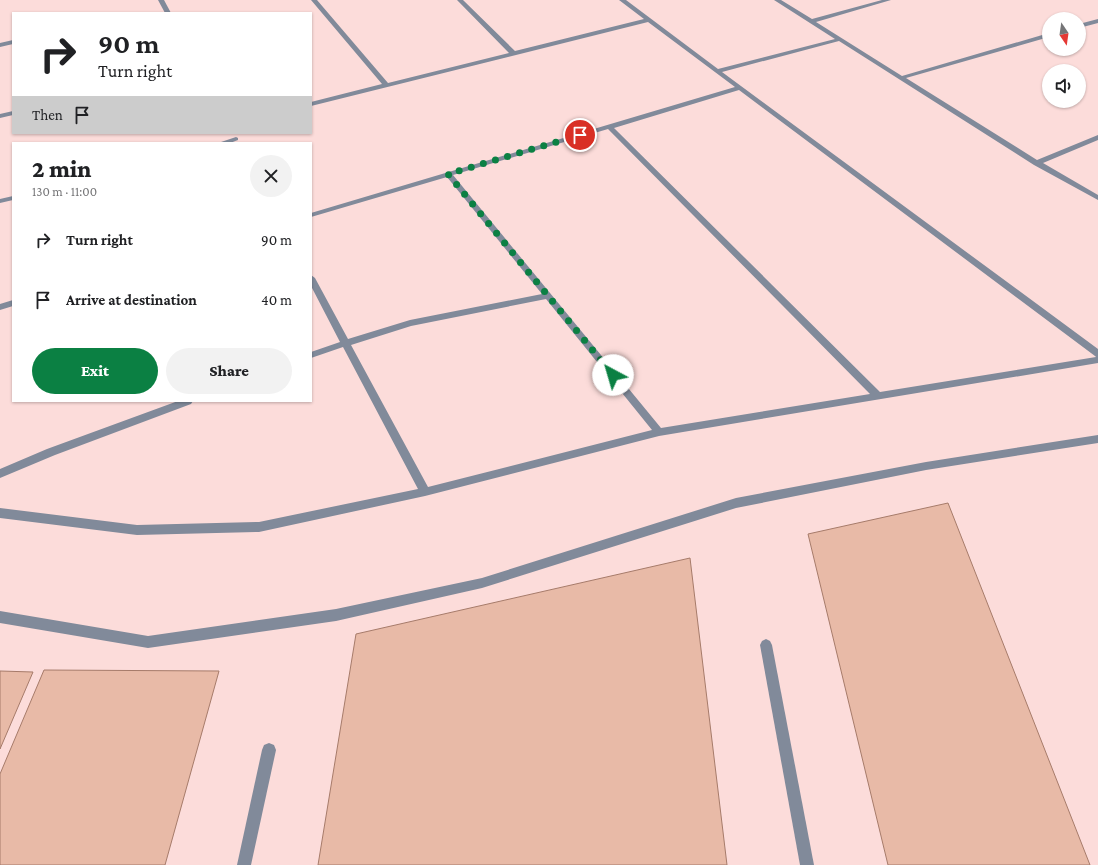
<!DOCTYPE html>
<meta charset="utf-8">
<style>
:root{--surface:#fff;--page:#f2f2f2;--text:#202124;--muted:#757577;--accent:#0b8043}
body{margin:0;font-family:"Crimson Pro",serif;background:var(--page);color:var(--text);height:100vh;display:flex;flex-direction:column;font-size:15px;white-space:nowrap}
*{box-sizing:border-box;margin:0}
p{font-size:13px;color:var(--muted)}
.icon{flex:none;width:22px;height:22px;fill:none;stroke:currentColor;stroke-width:2;stroke-linecap:round;stroke-linejoin:round}
.map{position:relative;flex:1;overflow:hidden}
.side{position:absolute;left:12px;top:142px;width:300px;height:260px;display:flex;flex-direction:column;background:var(--surface);border-radius:0px;box-shadow:0 1px 3px #0004}
.side>*{flex:none}
.top-card{position:absolute;left:12px;top:12px;width:300px;height:122px;border-radius:0px;box-shadow:0 1px 3px #0004;background:#fff;color:var(--text);overflow:hidden}
.needle{width:26px;rotate:167deg}
.controls{position:absolute;left:1042px;top:12px;display:grid;gap:8px}
.controls a{display:grid;place-items:center;width:44px;height:44px;border-radius:50%;background:var(--surface);box-shadow:0 1px 3px #0004;font-size:20px}
.pin{position:absolute;display:grid;place-items:center;width:34px;height:34px;color:#fff;margin:-17px;border:2px solid #fff;border-radius:50%;box-shadow:0 1px 4px #0007}
.me{position:absolute;width:44px;margin:-22px;rotate:321deg;stroke-linejoin:round;filter:drop-shadow(0 0 3px #0008)}
.turn{display:flex;align-items:center;gap:14px;height:84px;padding:0 20px;font-size:18px}
.turn .icon{width:52px;height:52px;stroke-width:2.5}
.turn b{display:block;font-size:28px;line-height:34px}
.then{display:flex;align-items:center;height:38px;padding:0 20px;background:#0003;gap:8px;font-size:15px}
.round{display:grid;place-items:center;flex:none;width:42px;height:42px;border-radius:21px;background:var(--page)}
.headline{display:flex;align-items:center;justify-content:space-between;height:68px;padding:0 20px}
h1{font-size:24px;font-weight:800;line-height:30px}
.button{display:flex;gap:8px;margin-top:auto;padding:8px 20px}
.button a{flex:1;height:46px;border-radius:24px;background:var(--accent);color:#fff;font-size:16px;font-weight:800;line-height:46px;text-align:center}
.button a+a{background:var(--page);color:var(--text)}
ul{padding:0;list-style:none}
li{display:flex;align-items:center;gap:12px;height:60px;padding:0 20px}
li div{flex:1}
li b{display:block;font-size:15px}
li em{font-style:normal}
.map>svg:first-child{display:block}
.building{fill:#e8baa7;stroke:#a67b6a}
.lines{fill:none;stroke-linecap:round;stroke-linejoin:round}
.minor{fill:#818a9a;fill-rule:evenodd}
.route{stroke:#0b8043;stroke-width:7;stroke-dasharray:0 12.6}
</style>
<div class="map">
<svg width="1098" height="865" viewBox="0 0 1098 865">
<rect width="100%" height="100%" fill="#fcdcda"/>
<g class="building">
<path d="M948,503L1090,865H888L808,534Z"/>
<path d="M690,558L727,865H318L356,634Z"/>
<path d="M44,670L219,671L165,865H0V774Z"/>
<path d="M0,671L33,672L0,749Z"/>
</g>
<g class="lines">
<g class="minor">
<path d="M158,0H164L171,13H165Z"/>
<path d="M311,0H317L388,83L509,53L457,0H463L515,51L644,19L619,0H626L718,69L835,39L774,0H781L812,19L882,0H891L816,22L902,76L1049,33V37L906,78L1037,160L1098,135V140L1043,163L1098,195V200L1034,165L839,41L722,72L1098,349V363L659,436L425,496L259,532L137,535L0,518V508L137,525L259,522L418,489L343,347L311,358V352L340,342L311,286V275L315,278L348,339L410,320L542,294L447,177L311,217V213L735,87L648,22L311,106V102L382,84ZM739,90L1095,356L1096,357L880,392L614,128ZM608,129L870,394L661,428L453,175ZM546,299L652,430L428,487L351,345L411,326Z"/>
<path d="M1098,19V23L1079,28V24Z"/>
<path d="M13,40V44L0,47V43Z"/>
<path d="M13,111V115L0,118V114Z"/>
<path d="M236,137L238,138V140L230,143H218Z"/>
<path d="M13,196V200L0,203V199Z"/>
<path d="M13,300V306L0,310V304Z"/>
<path d="M178,401H193L191,404L55,455L0,478V469L47,449Z"/>
<path d="M1098,435V443L926,470L736,508L482,588L336,621L148,648L0,623V611L148,636L336,609L482,578L736,498L926,462Z"/>
<path d="M766,639L770,641L772,645L814,865H800L760,645L762,641Z"/>
<path d="M269,743L274,745L276,750L251,865H237L262,750L264,745Z"/>
</g>
</g>
<g class="lines">
<path class="route" d="M580,135L448,174L613,375"/>
</g>
</svg>
<div class="controls">
<a><svg class="needle" viewBox="-14 -14 28 28"><path d="M0-13l5 13h-10z" fill="#e53935"/><path d="M0 13l5-13h-10z" fill="#757577"/></svg></a>
<a><svg class="icon" aria-label="sound" viewBox="0 0 24 24"><path d="M4 9h4l5-4v14l-5-4H4zM17 9q2 3 0 6"/></svg></a>
</div>
<div class="pin" style="left:580px;top:135px;background:#d93025"><svg class="icon" aria-label="arrive" viewBox="0 0 24 24"><path d="M6 21V4h12l-3 4 3 4H6"/></svg></div>
<svg class="me" style="left:613px;top:375px" viewBox="-20 -20 40 40"><circle r="19" fill="#fff"/><path d="M0-13L10 11 0 6-10 11z" fill="#0b8043"/></svg>
<div class="top-card">
<div class="turn"><svg class="icon" aria-label="right" viewBox="0 0 24 24"><path d="M7 20v-9h11M14 6l5 5-5 5"/></svg><div><b>90 m</b>Turn right</div></div>
<div class="then">Then<svg class="icon" aria-label="arrive" viewBox="0 0 24 24"><path d="M6 21V4h12l-3 4 3 4H6"/></svg></div>
</div>
<section class="side">
<div class="headline"><div><h1>2 min</h1><p>130 m · 11:00</p></div><a class="round"><svg class="icon" aria-label="close" viewBox="0 0 24 24"><path d="M6 6l12 12M18 6L6 18"/></svg></a></div>
<ul>
<li><svg class="icon" aria-label="right" viewBox="0 0 24 24"><path d="M7 20v-9h11M14 6l5 5-5 5"/></svg><div><b>Turn right</b></div><em>90 m</em></li>
<li><svg class="icon" aria-label="arrive" viewBox="0 0 24 24"><path d="M6 21V4h12l-3 4 3 4H6"/></svg><div><b>Arrive at destination</b></div><em>40 m</em></li>
</ul>
<div class="button"><a>Exit</a><a>Share</a></div>
</section>
</div>
